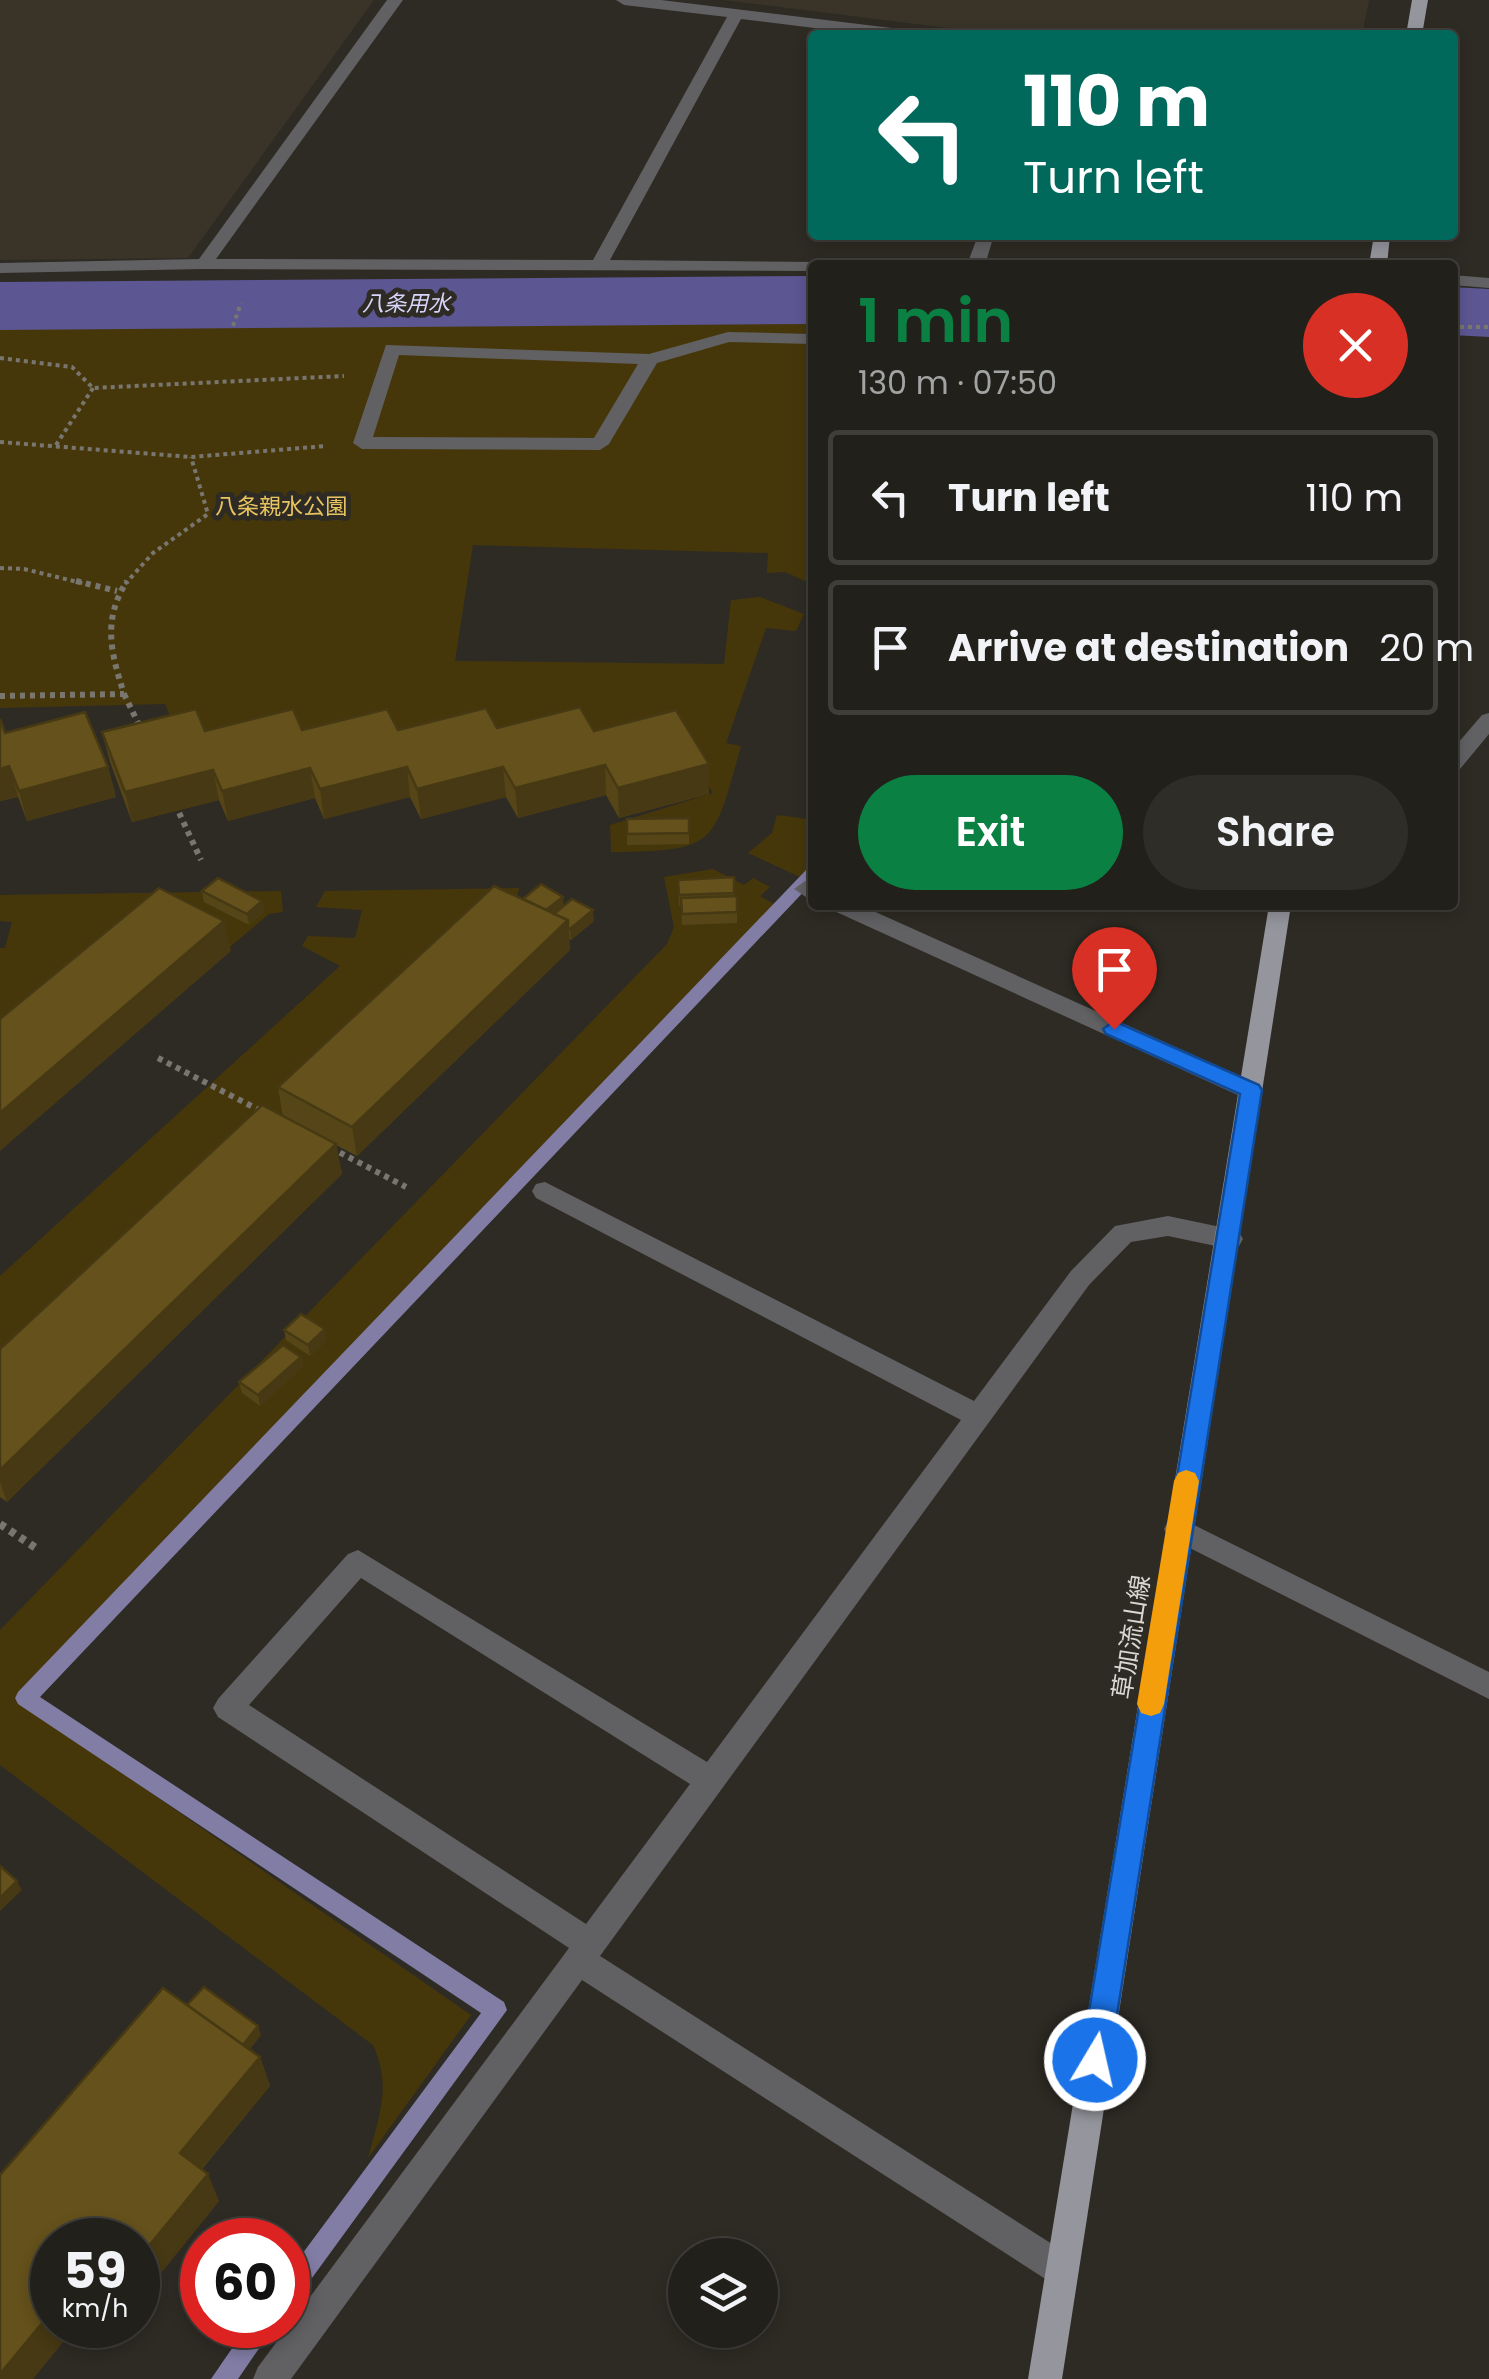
<!DOCTYPE html>
<meta charset="utf-8">
<style>
:root{--surface:#22201b;--page:#2e2d28;--text:#f1f3f6;--muted:#a2a3a3;--line:#3f3e3a;--accent:#0b8043}
body{margin:0;font-family:Poppins,"Noto Sans JP",sans-serif;background:var(--page);color:var(--text);height:100vh;display:flex;flex-direction:column;font-size:38px;white-space:nowrap}
*{box-sizing:border-box;margin:0}
p{font-size:32px;color:var(--muted)}
.icon{flex:none;width:55px;height:55px;fill:none;stroke:currentColor;stroke-width:2;stroke-linecap:round;stroke-linejoin:round}
.map{position:relative;flex:1;overflow:hidden}
.details{position:absolute;left:808px;top:260px;width:650px;height:650px;display:flex;flex-direction:column;background:var(--surface);border-radius:10px;box-shadow:0 5px 15px #0003,0 0 0 2px var(--line)}
.details>*{flex:none}
.guide{position:absolute;left:808px;top:30px;width:650px;height:210px;border-radius:10px;box-shadow:0 5px 15px #0003,0 0 0 2px var(--line);background:#00695c;color:#fff;overflow:hidden}
.buttons{position:absolute;left:668px;top:2238px;display:grid;gap:20px}
.buttons a{display:grid;place-items:center;width:110px;height:110px;border-radius:50%;background:var(--surface);box-shadow:0 5px 15px #0003,0 0 0 2px var(--line);font-size:50px}
.speed{position:absolute;left:30px;top:2218px;display:flex;gap:20px;font-size:50px;font-weight:700;text-align:center}
.speed>*{display:grid;place-content:center;width:130px;height:130px;border-radius:50%;background:var(--surface);box-shadow:0 5px 15px #0003,0 0 0 2px var(--line);line-height:1}
.speed small{font-size:25px;font-weight:400}
.speed .limit{border:15px solid #d22;background:#fff;color:#111}
.pin{position:absolute;display:grid;place-items:center;width:85px;height:85px;color:#fff;margin:-102px -42px;border-radius:50% 50% 50% 0;rotate:-45deg;box-shadow:0 0 10px #0007}
.pin .icon{rotate:45deg}
.me{position:absolute;width:110px;margin:-55px;rotate:9deg;stroke-linejoin:round;filter:drop-shadow(0 0 8px #0008)}
.turn{display:flex;align-items:center;gap:35px;height:210px;padding:0 50px;font-size:45px}
.turn .icon{width:130px;height:130px;stroke-width:2.5}
.turn b{display:block;font-size:70px;line-height:85px}
.round{display:grid;place-items:center;flex:none;width:105px;height:105px;border-radius:52px;background:var(--page)}
.headline{display:flex;align-items:center;justify-content:space-between;height:170px;padding:0 50px}
h1{font-size:60px;font-weight:600;line-height:75px;color:var(--accent)}
.cta{display:flex;gap:20px;margin-top:auto;padding:20px 50px}
.cta a{flex:1;height:115px;border-radius:60px;background:var(--accent);color:#fff;font-size:40px;font-weight:600;line-height:115px;text-align:center}
.cta a+a{background:var(--page);color:var(--text)}
ul{padding:0;list-style:none}
li{display:flex;align-items:center;gap:30px;height:135px;margin:0 20px 15px;padding:0 30px;border:5px solid var(--line);border-radius:10px}
li div{flex:1}
li b{display:block;font-size:38px}
li em{font-style:normal}
.map>svg:first-child{display:block}
.built{fill:#393427}
.green{fill:#46370b}
.lines{fill:none;stroke-linecap:round;stroke-linejoin:round}
.stream{fill:#827da5;fill-rule:evenodd}
.river{fill:#5c5692;fill-rule:evenodd}
.path-far2{stroke:#797670;stroke-width:4;stroke-dasharray:4 4;stroke-linecap:butt}
.path-far1{stroke:#797670;stroke-width:6;stroke-dasharray:5 5;stroke-linecap:butt}
.path{stroke:#797670;stroke-width:8;stroke-dasharray:6 6;stroke-linecap:butt}
.minor{fill:#616164;fill-rule:evenodd}
.major{fill:#95959d;fill-rule:evenodd}
.wall{fill:#564617}
.shaded-wall{fill:#463913}
.building{fill:#64511b;stroke:#463913;stroke-width:2.5}
.route{fill:#1a73e8;stroke:#114b97;stroke-width:2.5}
.slow{fill:#f59e0b}
.labels{text-anchor:middle;stroke-width:10;stroke-linejoin:round;paint-order:stroke}
.far-water-label{font-size:22px;font-style:italic;fill:#d7d6fa;stroke:#2e2b24}
.far-park-label{font-size:22px;fill:#e8c461;stroke:#2e2b24}
.street-label{font-size:25px;fill:#d9d7d2;stroke:#2e2b24}
</style>
<div class="map">
<svg width="1489" height="2379" viewBox="0 0 1489 2379">
<rect width="100%" height="100%" fill="#2e2b24"/>
<g class="built">
<path d="M0,0H374L188,258L0,260Z"/>
<path d="M723,0H1369L1362,35H1004Z"/>
</g>
<g class="green">
<path d="M450,308H812V584L785,572L767,573L768,553L473,545L455,661L724,664L731,600L760,597L804,614L796,631L766,628L726,743L741,746C713,845 718,851 611,852L610,825L713,793L679,738L181,742L165,704L0,708V315Z"/>
<path d="M812,803V864L800,877L748,853L772,833L777,815L808,819Z"/>
<path d="M713,869L744,885L753,878L770,887L760,896L776,905L14,1698L471,2015L368,2158C379,2117 392,2086 373,2045L0,1765V1630L667,944L674,927L664,877Z"/>
<path d="M519,888L513,922L493,914L0,1384V1276L340,966L302,946L308,936L355,938L362,910L316,907L325,891Z"/>
<path d="M281,891L283,912L269,914L230,947L0,1053V948H5L12,922L0,921V895Z"/>
</g>
<g class="lines">
<g class="stream">
<path d="M812,869V883L40,1697L504,2002L507,2010L296,2300L288,2304V2273L481,2013L18,1704L15,1698L18,1692L806,870Z"/>
<path d="M248,2325H275L238,2379H211Z"/>
</g>
<g class="river">
<path d="M812,276V324L0,330V282Z"/>
<path d="M1452,287L1489,289V337L1452,335Z"/>
</g>
<g class="path-far2">
<path d="M233,326L241,303"/>
<path d="M1452,327H1489"/>
<path d="M0,358L72,367L93,388L344,376"/>
<path d="M0,442L191,457L326,446"/>
<path d="M56,445L93,388"/>
<path d="M0,568L24,569L86,584"/>
<path d="M125,584L153,553L208,514L191,457"/>
</g>
<g class="path-far1">
<path d="M76,581L117,591"/>
<path d="M124,694L141,729"/>
<path d="M0,696L124,694C111,653 102,620 127,581"/>
<path d="M175,804L201,860"/>
<path d="M158,1058L263,1112"/>
<path d="M331,1148L406,1187"/>
</g>
<path class="path" d="M0,1524L39,1550"/>
<g class="minor">
<path d="M387,0H403L216,259L593,260L727,17L624,5L616,0H661L908,30L916,35H871L741,19L610,260L818,262L820,265H812V271L204,269L0,273V263L199,259Z"/>
<path d="M978,235H994L985,265H967Z"/>
<path d="M1452,275L1489,278V288L1452,285Z"/>
<path d="M728,332L812,334V344L729,342L657,363L609,444L600,450L362,449L353,443L386,345L649,354ZM399,355L638,364L594,438L373,437Z"/>
<path d="M1489,713V734L1460,769L1452,771V750L1482,715Z"/>
<path d="M805,881L812,883V901L794,889Z"/>
<path d="M829,905H860L1260,1085L1263,1091L1260,1097H1242L832,910Z"/>
<path d="M545,1182L974,1401L1071,1271L1115,1226L1168,1216L1230,1229L1239,1232L1243,1239L1239,1246L1230,1249L1168,1236L1131,1242L1089,1285L600,1956L1074,2258L1079,2270L1074,2282L1062,2287L1050,2282L582,1980L291,2379H253L258,2367L569,1948L218,1717L213,1708L218,1699L348,1554L358,1550L707,1762L961,1420L536,1198L532,1191L536,1184ZM361,1578L690,1784L586,1924L249,1705Z"/>
<path d="M1178,1517L1489,1672V1699L1168,1537L1164,1529L1168,1521Z"/>
</g>
<g class="major">
<path d="M1412,0H1428L1422,35H1406Z"/>
<path d="M1374,235H1390L1387,265H1369Z"/>
<path d="M1269,905H1291L1062,2379H1028Z"/>
</g>
</g>
<g class="wall">
<path d="M497,728L594,731L709,764V794L619,818L606,795L518,818L506,797L421,819L410,797L324,819L315,798L228,821L219,800L132,822L110,762L102,732Z"/>
<path d="M5,733L108,767L116,797L27,821L18,797L0,801Z"/>
<path d="M689,818V844L627,845V819Z"/>
<path d="M678,880L734,893V896H737V923L682,925L681,905L679,906Z"/>
<path d="M202,891L262,901L264,912L249,925L204,902Z"/>
<path d="M523,899L563,906L594,921L571,940L569,939L570,950L357,1156L336,1145L342,1174L7,1502L0,1497V1349L283,1117L278,1087Z"/>
<path d="M284,1330L327,1339L310,1356L286,1340Z"/>
<path d="M301,1357L303,1367L260,1406L242,1393L239,1382Z"/>
<path d="M187,2005L261,2035L249,2050L260,2057L270,2086L202,2169L219,2201L156,2279L138,2264V2240H52Z"/>
</g>
<g class="shaded-wall">
<path d="M709,764V794L619,818L618,788Z"/>
<path d="M605,765L606,795L518,818L515,788Z"/>
<path d="M9,766L18,797L0,801V769Z"/>
<path d="M108,767L116,797L27,821L19,791Z"/>
<path d="M407,767L410,797L324,819L320,789Z"/>
<path d="M503,767L506,797L421,819L417,789Z"/>
<path d="M310,768L315,798L228,821L222,791Z"/>
<path d="M213,770L219,800L132,822L125,792Z"/>
<path d="M563,897L564,908L541,926L540,915Z"/>
<path d="M262,901L264,912L249,925L247,914Z"/>
<path d="M593,910L594,921L571,940L570,929Z"/>
<path d="M568,920L570,950L357,1156L352,1127Z"/>
<path d="M224,921L231,951L0,1151V1113Z"/>
<path d="M336,1144L342,1174L7,1502L0,1482V1470Z"/>
<path d="M325,1329L327,1339L310,1356L308,1345Z"/>
<path d="M301,1357L303,1367L260,1406L258,1395Z"/>
<path d="M17,1881L22,1890L0,1911V1898Z"/>
<path d="M258,2026L261,2035L241,2060L238,2052Z"/>
<path d="M260,2057L270,2086L192,2180L180,2153Z"/>
<path d="M208,2174L219,2201L156,2279L143,2253Z"/>
<path d="M52,2311V2325H77L33,2379H0V2374Z"/>
</g>
<g class="building">
<path d="M580,707L594,731L676,710L709,764L618,788L605,765L515,788L503,767L417,789L407,767L320,789L310,768L222,791L213,770L125,792L102,732L196,709L205,731L293,709L302,730L387,709L398,730L486,708L497,728Z"/>
<path d="M85,712L108,767L19,791L9,766L0,769V719L5,733Z"/>
<path d="M689,818V833L627,834V819Z"/>
<path d="M734,877V893L679,895L678,880Z"/>
<path d="M218,878L262,901L247,914L202,891Z"/>
<path d="M541,884L563,897L546,910L523,899Z"/>
<path d="M494,886L568,920L352,1127L278,1087Z"/>
<path d="M159,888L224,921L0,1113V1019Z"/>
<path d="M737,896V912L682,914L681,898Z"/>
<path d="M572,899L593,910L570,929L568,928V920L554,914Z"/>
<path d="M262,1105L336,1144L0,1470V1349Z"/>
<path d="M301,1314L325,1329L308,1345L284,1330Z"/>
<path d="M283,1345L301,1357L258,1395L239,1382Z"/>
<path d="M0,1866L17,1881L0,1898Z"/>
<path d="M204,1987L258,2026L243,2045L187,2005Z"/>
<path d="M163,1988L260,2057L180,2153L208,2174L143,2253L138,2249V2240H126L117,2233L111,2240H52V2311L0,2374V2175Z"/>
</g>
<path class="route" d="M1114,1021L1259,1085L1262,1090L1110,2060L1106,2070L1095,2075L1085,2070L1081,2060L1240,1094L1106,1034L1103,1029Z"/>
<path class="slow" d="M1186,1470L1195,1473L1199,1481L1164,1704L1160,1713L1151,1716L1141,1713L1137,1704L1174,1481L1178,1473Z"/>
<g class="labels">
<g class="far-water-label">
<text x="406" y="311">八条用水</text>
</g>
<g class="far-park-label">
<text x="281" y="514">八条親水公園</text>
</g>
<g class="street-label">
<text transform="translate(1131 1637) rotate(-81)" y="9">草加流山線</text>
</g>
</g>
</svg>
<div class="buttons">
<a><svg class="icon" aria-label="layers" viewBox="0 0 24 24"><path d="M12 4l9 5-9 5-9-5zM3 14l9 5 9-5"/></svg></a>
</div>
<div class="speed"><div>59<small>km/h</small></div><div class="limit">60</div></div>
<div class="pin" style="left:1114px;top:1029px;background:#d93025"><svg class="icon" aria-label="arrive" viewBox="0 0 24 24"><path d="M6 21V4h12l-3 4 3 4H6"/></svg></div>
<svg class="me" style="left:1095px;top:2060px" viewBox="-20 -20 40 40"><circle r="17" fill="#1a73e8" stroke="#fff" stroke-width="3"/><path d="M0-11L8 9 0 5-8 9z" fill="#fff"/></svg>
<div class="guide">
<div class="turn"><svg class="icon" aria-label="left" viewBox="0 0 24 24"><path d="M17 20v-9H6M10 6l-5 5 5 5"/></svg><div><b>110 m</b>Turn left</div></div>
</div>
<section class="details">
<div class="headline"><div><h1>1 min</h1><p>130 m · 07:50</p></div><a class="round" style="background:#d93025;color:#fff"><svg class="icon" aria-label="close" viewBox="0 0 24 24"><path d="M6 6l12 12M18 6L6 18"/></svg></a></div>
<ul>
<li><svg class="icon" aria-label="left" viewBox="0 0 24 24"><path d="M17 20v-9H6M10 6l-5 5 5 5"/></svg><div><b>Turn left</b></div><em>110 m</em></li>
<li><svg class="icon" aria-label="arrive" viewBox="0 0 24 24"><path d="M6 21V4h12l-3 4 3 4H6"/></svg><div><b>Arrive at destination</b></div><em>20 m</em></li>
</ul>
<div class="cta"><a>Exit</a><a>Share</a></div>
</section>
</div>
